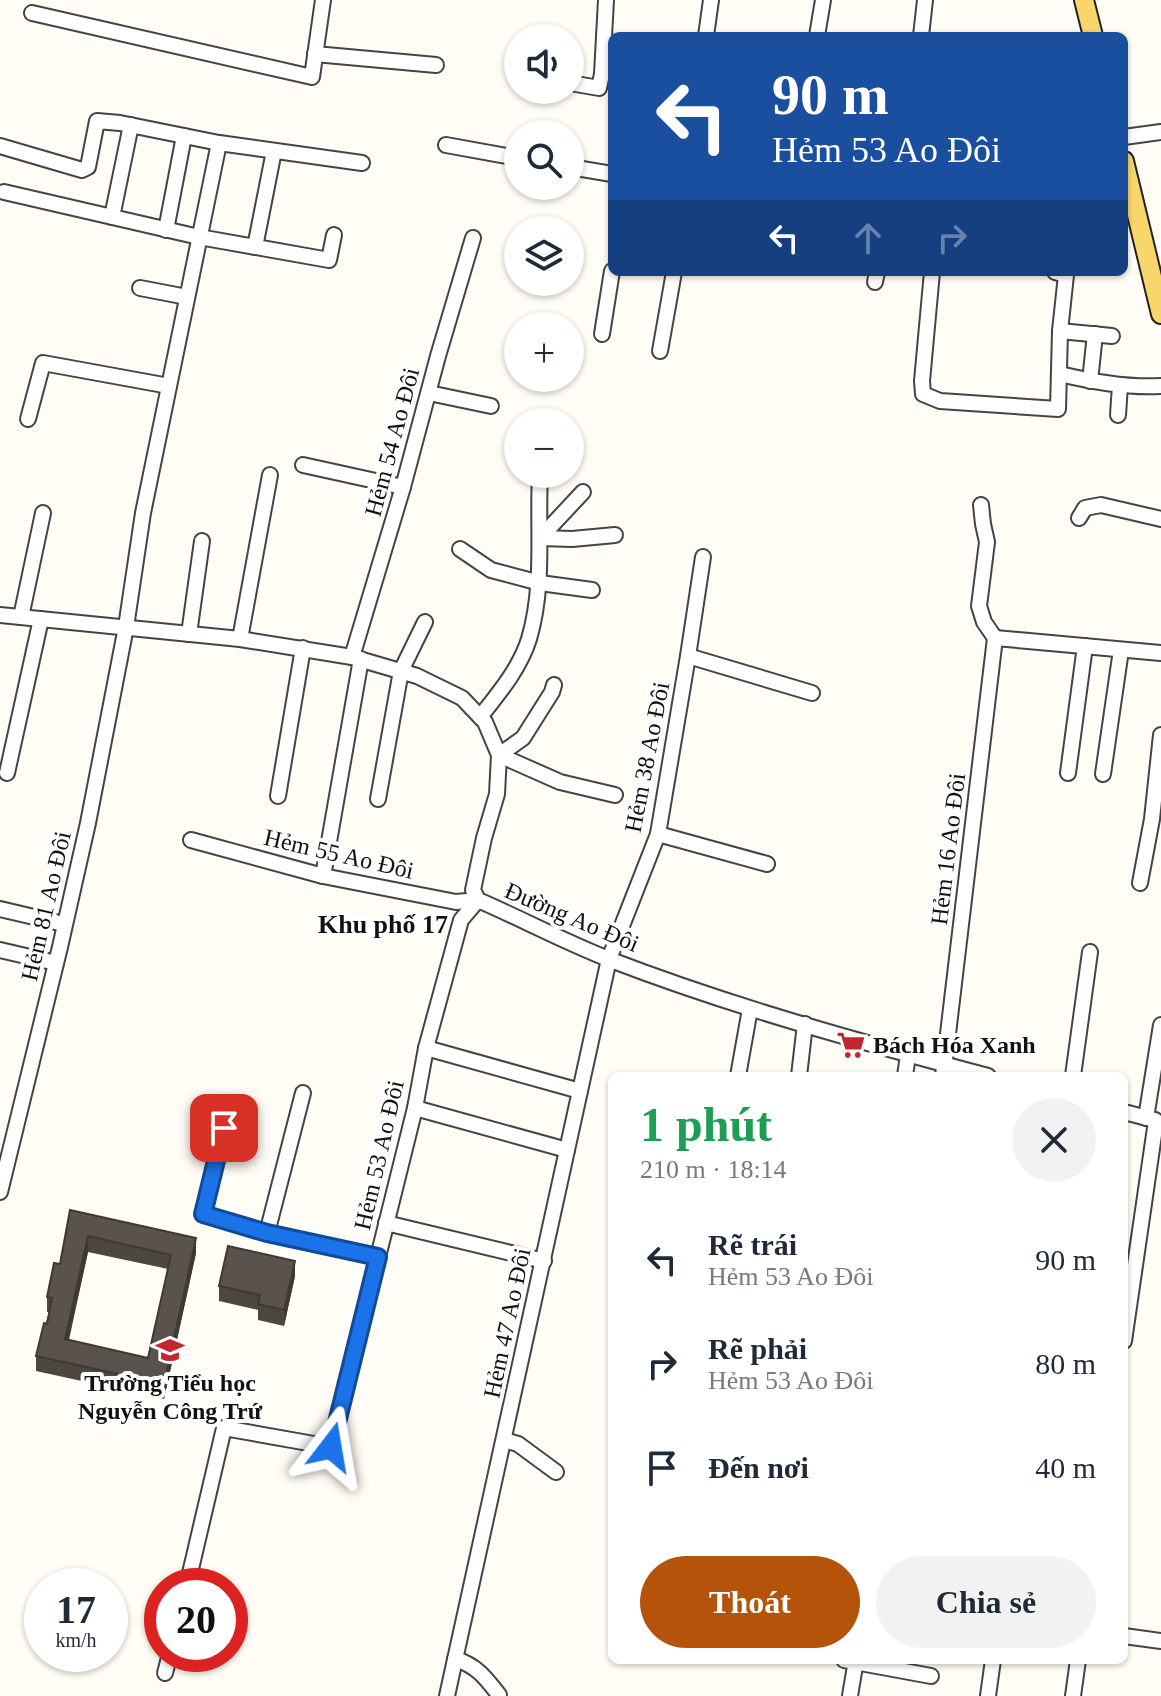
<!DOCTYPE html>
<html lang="vi">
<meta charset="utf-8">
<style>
:root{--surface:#fff;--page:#f2f2f3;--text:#1f2937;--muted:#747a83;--accent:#b45309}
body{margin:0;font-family:"Times New Roman",serif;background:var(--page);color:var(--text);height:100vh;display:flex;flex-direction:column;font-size:30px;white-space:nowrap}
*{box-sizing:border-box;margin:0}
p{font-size:26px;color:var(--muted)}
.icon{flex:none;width:44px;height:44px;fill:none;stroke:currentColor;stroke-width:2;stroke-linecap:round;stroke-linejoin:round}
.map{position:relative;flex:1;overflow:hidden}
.sheet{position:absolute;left:608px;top:1072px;width:520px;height:592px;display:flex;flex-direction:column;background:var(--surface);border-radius:12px;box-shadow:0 2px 6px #0004}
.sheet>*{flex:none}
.banner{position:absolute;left:608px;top:32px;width:520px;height:244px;border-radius:12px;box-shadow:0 2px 6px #0004;background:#1a4fa0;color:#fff;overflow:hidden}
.controls{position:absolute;left:504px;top:24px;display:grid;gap:16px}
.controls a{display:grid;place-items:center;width:80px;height:80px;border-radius:50%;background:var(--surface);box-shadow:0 2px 6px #0004;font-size:40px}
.speed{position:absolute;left:24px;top:1568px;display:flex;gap:16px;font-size:40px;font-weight:700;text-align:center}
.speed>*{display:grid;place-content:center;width:104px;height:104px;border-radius:50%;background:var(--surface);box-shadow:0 2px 6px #0004;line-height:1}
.speed small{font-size:20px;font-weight:400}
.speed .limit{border:12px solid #d22;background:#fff;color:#111}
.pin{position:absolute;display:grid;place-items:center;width:68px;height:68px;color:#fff;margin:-34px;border-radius:16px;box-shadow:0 4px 12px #0006}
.me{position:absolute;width:88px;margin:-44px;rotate:14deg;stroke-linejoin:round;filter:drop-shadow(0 0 6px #0008)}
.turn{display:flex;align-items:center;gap:28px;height:168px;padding:0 32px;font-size:36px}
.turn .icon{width:104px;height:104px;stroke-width:2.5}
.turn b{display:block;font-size:56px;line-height:68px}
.lanes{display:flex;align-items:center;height:76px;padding:0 32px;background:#0003;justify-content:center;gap:40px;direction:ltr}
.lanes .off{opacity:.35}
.round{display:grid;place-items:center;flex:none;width:84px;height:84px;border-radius:42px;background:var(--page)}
.summary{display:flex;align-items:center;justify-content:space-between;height:136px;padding:0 32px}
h1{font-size:48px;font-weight:800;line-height:60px;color:#1e9e55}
.cta{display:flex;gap:16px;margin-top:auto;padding:16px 32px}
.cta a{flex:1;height:92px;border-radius:48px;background:var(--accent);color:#fff;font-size:32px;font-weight:800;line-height:92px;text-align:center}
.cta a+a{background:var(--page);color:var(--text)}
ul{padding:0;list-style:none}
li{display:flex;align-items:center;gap:24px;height:104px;padding:0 32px}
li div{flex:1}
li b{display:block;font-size:30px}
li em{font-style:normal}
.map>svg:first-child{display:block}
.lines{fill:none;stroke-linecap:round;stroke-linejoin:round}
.minor-casing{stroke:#444;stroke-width:18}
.major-casing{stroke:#222;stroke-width:22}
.minor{stroke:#fff;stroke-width:14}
.major{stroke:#f9d66b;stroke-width:18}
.wall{fill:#4d4742;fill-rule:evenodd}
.shaded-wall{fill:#3f3936}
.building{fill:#5a524d;stroke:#3f3936;stroke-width:2;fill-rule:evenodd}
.route-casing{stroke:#114b97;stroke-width:20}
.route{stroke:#1a73e8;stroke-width:14}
.labels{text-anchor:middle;stroke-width:8;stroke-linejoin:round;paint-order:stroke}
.street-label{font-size:24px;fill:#111;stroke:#fff}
.poi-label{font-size:24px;font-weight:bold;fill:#111;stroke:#fff;text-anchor:start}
.neighbourhood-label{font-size:26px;font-weight:bold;fill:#111;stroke:#fff}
</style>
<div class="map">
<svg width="1161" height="1696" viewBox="0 0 1161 1696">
<rect width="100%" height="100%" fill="#fffdf5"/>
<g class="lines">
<defs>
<g id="minor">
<path d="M32,13L312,77L323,0"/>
<path d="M706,36L711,0"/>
<path d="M817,36L823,0"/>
<path d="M921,36L925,0"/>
<path d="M315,54L436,65"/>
<path d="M517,76H518"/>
<path d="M570,83L599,88L602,74L606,0"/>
<path d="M1124,137L1161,132"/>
<path d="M446,145L518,158"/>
<path d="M0,146L82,170L88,167L97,121L120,123L219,143L362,163"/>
<path d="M570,167L612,174"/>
<path d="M4,192L199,237L329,260L334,235"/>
<path d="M112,217L131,125"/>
<path d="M166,230L184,136"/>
<path d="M255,247L274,151"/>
<path d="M932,272L922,381L923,394L940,401L1058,409L1060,331L1066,275L1055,272"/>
<path d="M875,282L877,272"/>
<path d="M140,288L187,297"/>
<path d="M1060,331L1112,336"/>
<path d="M602,334L612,271"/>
<path d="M660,351L674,272"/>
<path d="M1060,374C1093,382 1126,388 1161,386"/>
<path d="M1090,381L1095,334"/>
<path d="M429,393L491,406"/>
<path d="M1118,415L1120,385"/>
<path d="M28,419L43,363L169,386"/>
<path d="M303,465L403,487"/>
<path d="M981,505L983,524L987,542L979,606L984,622L995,638"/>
<path d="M1079,518L1085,508L1101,505L1161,519"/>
<path d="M540,538L572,539L615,535"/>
<path d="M540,538L583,492"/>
<path d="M460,549L491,570L540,583L592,590"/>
<path d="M0,615L240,639L352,657L417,676L462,698L485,722L499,755L497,794L484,838L473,890L478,900C522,919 565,942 611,960C733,1007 861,1042 988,1076"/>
<path d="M21,617L43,513"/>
<path d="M189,634L202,541"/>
<path d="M995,638L1161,653"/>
<path d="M240,639L270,475"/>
<path d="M688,656L812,693"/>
<path d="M352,657L403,487L438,356L473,238"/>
<path d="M554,685L552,692L523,738L499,755L560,782L615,795"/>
<path d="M480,717C499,693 520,668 529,639C545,585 537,529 540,474"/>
<path d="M7,773L41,619"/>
<path d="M1068,773L1085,646"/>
<path d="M1103,774L1121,650"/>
<path d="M278,796L303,648"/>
<path d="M378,799L401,671L425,622"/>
<path d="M658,834L767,864"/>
<path d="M191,840L323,876L456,902L478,900"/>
<path d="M323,876L361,659"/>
<path d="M1140,883L1152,819L1161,735"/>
<path d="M0,909L64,924"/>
<path d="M0,950L56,963"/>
<path d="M426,1048L580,1091"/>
<path d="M738,1076L750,1009"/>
<path d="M799,1076L805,1024"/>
<path d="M905,1076L908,1055"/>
<path d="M943,1076L995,638"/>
<path d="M1073,1076L1090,952"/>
<path d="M415,1108L567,1150"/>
<path d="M1124,1112L1155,1120"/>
<path d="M1146,1118L1161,1025"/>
<path d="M224,1128L203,1214L267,1233L378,1257L415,1108L426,1048L461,920L478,900"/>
<path d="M0,1192L60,947L88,823L126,627L143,513L219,143"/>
<path d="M386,1223L544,1261"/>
<path d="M267,1233L303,1093"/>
<path d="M1124,1341L1156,1121"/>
<path d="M504,1440L518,1444L556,1472"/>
<path d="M187,1586L224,1428L331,1447L378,1257"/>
<path d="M1124,1636L1161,1641"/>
<path d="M455,1659C476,1665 486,1678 499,1695"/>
<path d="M844,1660L931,1676"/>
<path d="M165,1673L170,1654"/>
<path d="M447,1696L609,959L658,834L688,656L703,557"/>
<path d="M850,1696L856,1660"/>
<path d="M988,1696L993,1660"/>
<path d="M1073,1696L1078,1660"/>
</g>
<g id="major">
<path d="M1084,0L1093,36"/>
<path d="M1124,161L1161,314"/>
</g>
</defs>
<use href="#minor" class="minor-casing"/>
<use href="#major" class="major-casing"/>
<use href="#minor" class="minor"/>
<use href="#major" class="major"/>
</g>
<g class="wall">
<path d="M70,1210L196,1253L164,1399L36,1371V1356L49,1312H47V1297L60,1264ZM88,1252L168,1269L148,1358L69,1340Z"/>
<path d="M295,1276L284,1326L258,1320V1310L219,1301V1286Z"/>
</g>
<g class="shaded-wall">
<path d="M88,1236V1252L65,1354V1339Z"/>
<path d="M196,1238V1253L164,1399V1384Z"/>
<path d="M295,1261V1276L284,1326V1310Z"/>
</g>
<g class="building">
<path d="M70,1210L196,1238L164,1384L36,1356L44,1323L47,1324L52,1298L47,1297L54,1263L60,1264ZM88,1236L171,1255L148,1358L65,1339Z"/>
<path d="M228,1246L295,1261L284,1310L258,1304L260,1295L219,1286Z"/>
</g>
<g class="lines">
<defs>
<path id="route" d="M224,1128L203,1214L267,1233L378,1257L331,1447"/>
</defs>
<use href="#route" class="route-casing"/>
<use href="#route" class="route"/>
</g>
<defs>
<symbol id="supermarket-bare" viewBox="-9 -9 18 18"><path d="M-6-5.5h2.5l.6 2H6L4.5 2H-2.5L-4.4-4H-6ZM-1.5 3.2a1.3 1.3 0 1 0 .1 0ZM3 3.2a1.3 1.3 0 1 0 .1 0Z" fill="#c4262e" stroke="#fff" stroke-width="2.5" paint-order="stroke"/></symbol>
<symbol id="school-bare" viewBox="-9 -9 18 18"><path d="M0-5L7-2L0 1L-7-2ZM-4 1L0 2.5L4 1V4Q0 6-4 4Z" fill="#c4262e" stroke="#fff" stroke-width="2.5" paint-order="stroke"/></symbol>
</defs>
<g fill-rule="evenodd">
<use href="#supermarket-bare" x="831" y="1025" width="40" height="40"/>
<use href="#school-bare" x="150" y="1330" width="40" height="40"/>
</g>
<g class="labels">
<g class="street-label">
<text transform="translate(392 442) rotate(-75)" y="8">Hẻm 54 Ao Đôi</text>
<text transform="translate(647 757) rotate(-79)" y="8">Hẻm 38 Ao Đôi</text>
<text transform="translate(948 849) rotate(-83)" y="8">Hẻm 16 Ao Đôi</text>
<text transform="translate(339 854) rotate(13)" y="8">Hẻm 55 Ao Đôi</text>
<text transform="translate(46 906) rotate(-77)" y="8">Hẻm 81 Ao Đôi</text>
<text transform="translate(572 917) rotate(23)" y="8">Đường Ao Đôi</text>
<text transform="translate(379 1155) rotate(-77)" y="8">Hẻm 53 Ao Đôi</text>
<text transform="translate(507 1323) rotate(-78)" y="8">Hẻm 47 Ao Đôi</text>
</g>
<g class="poi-label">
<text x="873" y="1053">Bách Hóa Xanh</text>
<text x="170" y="1391" text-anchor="middle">Trường Tiểu học<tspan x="170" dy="28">Nguyễn Công Trứ</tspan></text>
</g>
<g class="neighbourhood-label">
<text x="383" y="933">Khu phố 17</text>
</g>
</g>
</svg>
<div class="controls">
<a><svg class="icon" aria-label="sound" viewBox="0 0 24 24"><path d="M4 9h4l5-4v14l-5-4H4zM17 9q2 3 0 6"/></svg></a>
<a><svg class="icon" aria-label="search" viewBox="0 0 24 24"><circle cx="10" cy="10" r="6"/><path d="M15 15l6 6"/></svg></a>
<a><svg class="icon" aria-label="layers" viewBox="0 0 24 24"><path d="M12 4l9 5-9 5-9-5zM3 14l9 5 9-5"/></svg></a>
<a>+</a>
<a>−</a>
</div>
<div class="speed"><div>17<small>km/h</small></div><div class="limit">20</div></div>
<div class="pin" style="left:224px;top:1128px;background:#d93025"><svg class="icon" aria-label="arrive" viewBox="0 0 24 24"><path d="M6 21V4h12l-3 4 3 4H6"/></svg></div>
<svg class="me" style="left:331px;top:1447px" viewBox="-20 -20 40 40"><path d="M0-17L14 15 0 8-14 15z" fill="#1a73e8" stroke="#fff" stroke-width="4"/></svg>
<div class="banner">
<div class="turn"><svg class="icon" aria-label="left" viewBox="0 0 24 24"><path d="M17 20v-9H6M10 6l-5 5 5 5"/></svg><div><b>90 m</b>Hẻm 53 Ao Đôi</div></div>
<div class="lanes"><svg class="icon" aria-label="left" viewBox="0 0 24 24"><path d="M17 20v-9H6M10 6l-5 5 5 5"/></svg><svg class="icon off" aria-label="ahead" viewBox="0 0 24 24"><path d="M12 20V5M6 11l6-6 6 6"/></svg><svg class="icon off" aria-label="right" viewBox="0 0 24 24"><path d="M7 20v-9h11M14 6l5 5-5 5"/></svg></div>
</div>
<section class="sheet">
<div class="summary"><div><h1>1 phút</h1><p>210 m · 18:14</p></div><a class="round"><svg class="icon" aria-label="close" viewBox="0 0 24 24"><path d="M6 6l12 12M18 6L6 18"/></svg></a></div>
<ul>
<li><svg class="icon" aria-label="left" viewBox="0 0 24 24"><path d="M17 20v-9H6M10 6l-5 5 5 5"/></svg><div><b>Rẽ trái</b><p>Hẻm 53 Ao Đôi</p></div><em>90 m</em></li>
<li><svg class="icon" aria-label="right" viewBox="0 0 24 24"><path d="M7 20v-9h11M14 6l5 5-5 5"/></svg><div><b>Rẽ phải</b><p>Hẻm 53 Ao Đôi</p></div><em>80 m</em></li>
<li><svg class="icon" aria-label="arrive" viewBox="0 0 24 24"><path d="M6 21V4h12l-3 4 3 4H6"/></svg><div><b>Đến nơi</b></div><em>40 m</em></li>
</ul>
<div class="cta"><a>Thoát</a><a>Chia sẻ</a></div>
</section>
</div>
